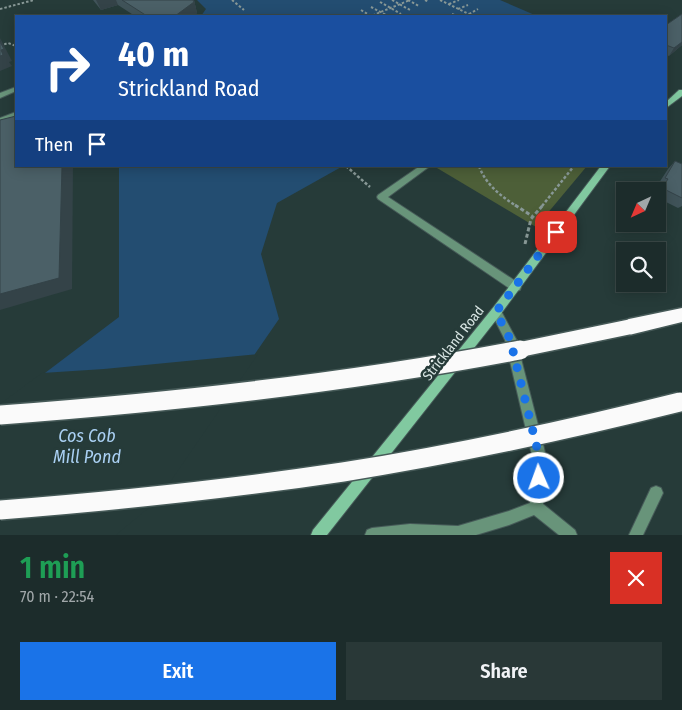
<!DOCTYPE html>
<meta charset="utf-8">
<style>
:root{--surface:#1c2c2b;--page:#293837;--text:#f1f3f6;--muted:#a0a7a9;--line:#3a4847;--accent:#1a73e8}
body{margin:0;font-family:"Fira Sans Condensed",sans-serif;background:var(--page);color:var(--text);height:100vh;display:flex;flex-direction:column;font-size:19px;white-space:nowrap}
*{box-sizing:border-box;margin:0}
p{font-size:16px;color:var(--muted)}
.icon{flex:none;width:28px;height:28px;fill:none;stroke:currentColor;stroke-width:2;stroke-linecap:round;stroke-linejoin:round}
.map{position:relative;height:535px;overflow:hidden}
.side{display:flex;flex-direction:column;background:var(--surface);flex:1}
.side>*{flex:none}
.banner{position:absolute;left:15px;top:15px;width:652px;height:152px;border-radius:0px;box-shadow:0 2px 12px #0003,0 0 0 1px var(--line);background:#1a4fa0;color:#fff;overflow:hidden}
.needle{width:32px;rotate:224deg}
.tools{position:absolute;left:616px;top:182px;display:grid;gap:10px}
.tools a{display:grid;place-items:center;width:50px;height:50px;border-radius:0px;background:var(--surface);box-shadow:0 2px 12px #0003,0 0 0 1px var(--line);font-size:25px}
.pin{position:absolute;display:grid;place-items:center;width:42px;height:42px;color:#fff;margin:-21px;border-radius:10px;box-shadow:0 2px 8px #0006}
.me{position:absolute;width:55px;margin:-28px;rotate:358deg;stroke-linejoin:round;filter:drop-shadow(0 0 4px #0008)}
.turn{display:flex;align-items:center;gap:18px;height:105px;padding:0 20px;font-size:22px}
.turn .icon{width:65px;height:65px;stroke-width:2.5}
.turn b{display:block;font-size:35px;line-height:42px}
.then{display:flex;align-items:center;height:48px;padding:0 20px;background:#0003;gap:10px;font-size:19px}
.round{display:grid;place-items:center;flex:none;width:52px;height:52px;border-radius:0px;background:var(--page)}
.summary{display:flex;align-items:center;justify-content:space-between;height:85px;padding:0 20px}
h1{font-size:30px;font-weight:600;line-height:38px;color:#1e9e55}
.action{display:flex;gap:10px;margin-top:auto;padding:10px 20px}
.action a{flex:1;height:58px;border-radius:0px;background:var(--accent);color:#fff;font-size:20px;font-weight:600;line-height:58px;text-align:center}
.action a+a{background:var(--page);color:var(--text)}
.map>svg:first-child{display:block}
.green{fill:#4d5f38}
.water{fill:#234d71}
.pier{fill:#263b39}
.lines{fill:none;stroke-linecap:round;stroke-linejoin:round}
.lane-casing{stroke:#465a58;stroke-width:2}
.secondary-casing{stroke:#465a58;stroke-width:2}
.highway-casing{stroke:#465a58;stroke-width:3}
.path-far2{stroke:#889896;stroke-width:2;stroke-dasharray:2.5 2;stroke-linecap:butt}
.path-far1{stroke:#889896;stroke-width:2.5;stroke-dasharray:3 2;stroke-linecap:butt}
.path{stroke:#889896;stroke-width:3;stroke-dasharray:4 2.5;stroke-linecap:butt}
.lane{fill:#68947a;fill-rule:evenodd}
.secondary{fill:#81c9a0;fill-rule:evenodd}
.highway{fill:#fafafa;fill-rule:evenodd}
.highway-bridge-far1-casing{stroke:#465a58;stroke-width:18;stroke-linecap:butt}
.highway-bridge-casing{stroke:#465a58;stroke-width:22;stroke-linecap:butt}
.highway-bridge-far1{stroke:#fafafa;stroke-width:15}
.highway-bridge{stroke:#fafafa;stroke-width:19}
.wall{fill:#405359}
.shaded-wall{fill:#344348}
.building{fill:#4b6067;stroke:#344348}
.route{stroke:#1a73e8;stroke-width:9;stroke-dasharray:0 16.2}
.labels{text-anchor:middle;stroke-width:5;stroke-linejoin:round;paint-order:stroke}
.street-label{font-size:14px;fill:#d9e6e4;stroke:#263b39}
.near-water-label{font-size:18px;font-style:italic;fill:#aad0f3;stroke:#263b39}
</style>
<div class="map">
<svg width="682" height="535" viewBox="0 0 682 535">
<rect width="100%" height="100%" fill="#263b39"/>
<path class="green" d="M440,166H587L536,227L437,168Z"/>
<g class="water">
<path d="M197,0H500L537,16H201L206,9Z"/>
<path d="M119,166H343L277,203L261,254L279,319L155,499L0,535V407L119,317Z"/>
</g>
<path class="pier" d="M258,354L157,501L116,535H0V404L42,373L104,369Z"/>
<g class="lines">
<defs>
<g id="lane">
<path d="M16,87V91L0,98V93Z"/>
<path d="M16,112V117L0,123V118Z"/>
<path d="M420,166H430L388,197L520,284L521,287L520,290L516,291L512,290L378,199L377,197L378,195Z"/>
<path d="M496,307L500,309L516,339L548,464L543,504L575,530L577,535H559L534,515L509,525L476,535H365L367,530L372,528L410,524L458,526L509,511L530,503L534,464L505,340L491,312L492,309Z"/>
<path d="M656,486L661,488L663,493L643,535H629L651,488Z"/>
</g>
<g id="secondary">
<path d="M679,90H682V96L666,108V102Z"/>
<path d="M601,166H610L500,315L327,535H311L313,530L492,309Z"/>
</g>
<path id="highway" d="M682,308V322L629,335L623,332L621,327L623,322L629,319Z"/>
</defs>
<use href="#lane" class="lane-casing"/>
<use href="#secondary" class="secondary-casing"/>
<use href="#highway" class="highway-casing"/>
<g class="path-far2">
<path d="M232,0L244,10"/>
<path d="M392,0L410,10"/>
<path d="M408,0L419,6"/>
<path d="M425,0L429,2"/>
<path d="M440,0L473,16"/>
<path d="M380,2L401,14"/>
<path d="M449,4L459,0"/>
<path d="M371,7L388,16"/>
<path d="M0,9L34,0"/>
<path d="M458,9L468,5"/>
<path d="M361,10L371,16L410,0"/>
<path d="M452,14L457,16"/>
<path d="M469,14L478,9"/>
<path d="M351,15L353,16"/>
<path d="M484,16L488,14"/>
<path d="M0,46L8,43L16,46"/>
</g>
<g class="path-far1">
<path d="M346,166L370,187"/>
<path d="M479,166C486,185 500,195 516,206"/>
<path d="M542,206L574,166"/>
</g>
<g class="path">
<path d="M515,205L532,216"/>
<path d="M525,244L531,219L543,205"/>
</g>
<use href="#lane" class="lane"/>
<use href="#secondary" class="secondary"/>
<use href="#highway" class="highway"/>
<defs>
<path id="highway-bridge-far1" d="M513,351L629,327"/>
<g id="highway-bridge">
<path d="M0,415C175,402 348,383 520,350"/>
<path d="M0,510C115,501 229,489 343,472C456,454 568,430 680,402"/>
</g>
</defs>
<use href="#highway-bridge-far1" class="highway-bridge-far1-casing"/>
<use href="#highway-bridge" class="highway-bridge-casing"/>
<use href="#highway-bridge-far1" class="highway-bridge-far1"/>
<use href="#highway-bridge" class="highway-bridge"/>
</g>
<g class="wall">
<path d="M93,0H194L197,13L193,16H135L118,5L101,10Z"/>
<path d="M682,14V45L669,56L666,55V25Z"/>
<path d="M675,161L682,164V206L678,208L658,198L657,191L660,187L657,186L668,169Z"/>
</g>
<g class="shaded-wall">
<path d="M96,0H116L118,5L101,10Z"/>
<path d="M194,0L197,13L193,16H175Z"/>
<path d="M0,38L12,61L9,62L12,66L0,71V56L1,50Z"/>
<path d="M682,42V45L669,56L674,48Z"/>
<path d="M62,166H73L72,289L0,310V294Z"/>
</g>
<g class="building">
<path d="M122,0H193L194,2L175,16H147Z"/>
<path d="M682,14V42L674,48L666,45V25Z"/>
<path d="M0,42L4,49L1,50L3,55L0,56Z"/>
<path d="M16,116V166H62L59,278L0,294V120Z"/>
<path d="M675,161L682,164V198L662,188L668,179L665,178Z"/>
</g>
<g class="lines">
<path class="route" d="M539,478L541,464L510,339L496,312L556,232"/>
</g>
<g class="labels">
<g class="street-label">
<text transform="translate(453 343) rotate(-52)" y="5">Strickland Road</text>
</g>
<g class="near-water-label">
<text x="87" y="442">Cos Cob<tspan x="87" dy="21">Mill Pond</tspan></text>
</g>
</g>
</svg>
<div class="tools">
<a><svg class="needle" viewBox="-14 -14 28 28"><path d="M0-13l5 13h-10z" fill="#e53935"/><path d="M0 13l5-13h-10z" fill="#a0a7a9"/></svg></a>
<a><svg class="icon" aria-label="search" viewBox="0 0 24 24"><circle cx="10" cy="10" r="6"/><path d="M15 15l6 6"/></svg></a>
</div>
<div class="pin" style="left:556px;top:232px;background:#d93025"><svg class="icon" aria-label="arrive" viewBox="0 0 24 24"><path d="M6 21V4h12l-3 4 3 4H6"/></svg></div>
<svg class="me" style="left:539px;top:478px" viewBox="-20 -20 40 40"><circle r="17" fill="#1a73e8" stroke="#fff" stroke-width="3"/><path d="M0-11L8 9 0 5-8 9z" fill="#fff"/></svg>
<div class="banner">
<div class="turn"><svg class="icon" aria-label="right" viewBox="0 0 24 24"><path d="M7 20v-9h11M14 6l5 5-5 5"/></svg><div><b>40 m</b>Strickland Road</div></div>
<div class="then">Then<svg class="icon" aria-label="arrive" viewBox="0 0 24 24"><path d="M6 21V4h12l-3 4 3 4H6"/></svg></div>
</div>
</div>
<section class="side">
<div class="summary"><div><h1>1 min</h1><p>70 m · 22:54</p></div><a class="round" style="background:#d93025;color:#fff"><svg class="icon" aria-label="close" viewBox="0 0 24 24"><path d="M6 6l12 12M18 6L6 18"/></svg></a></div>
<div class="action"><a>Exit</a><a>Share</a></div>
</section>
